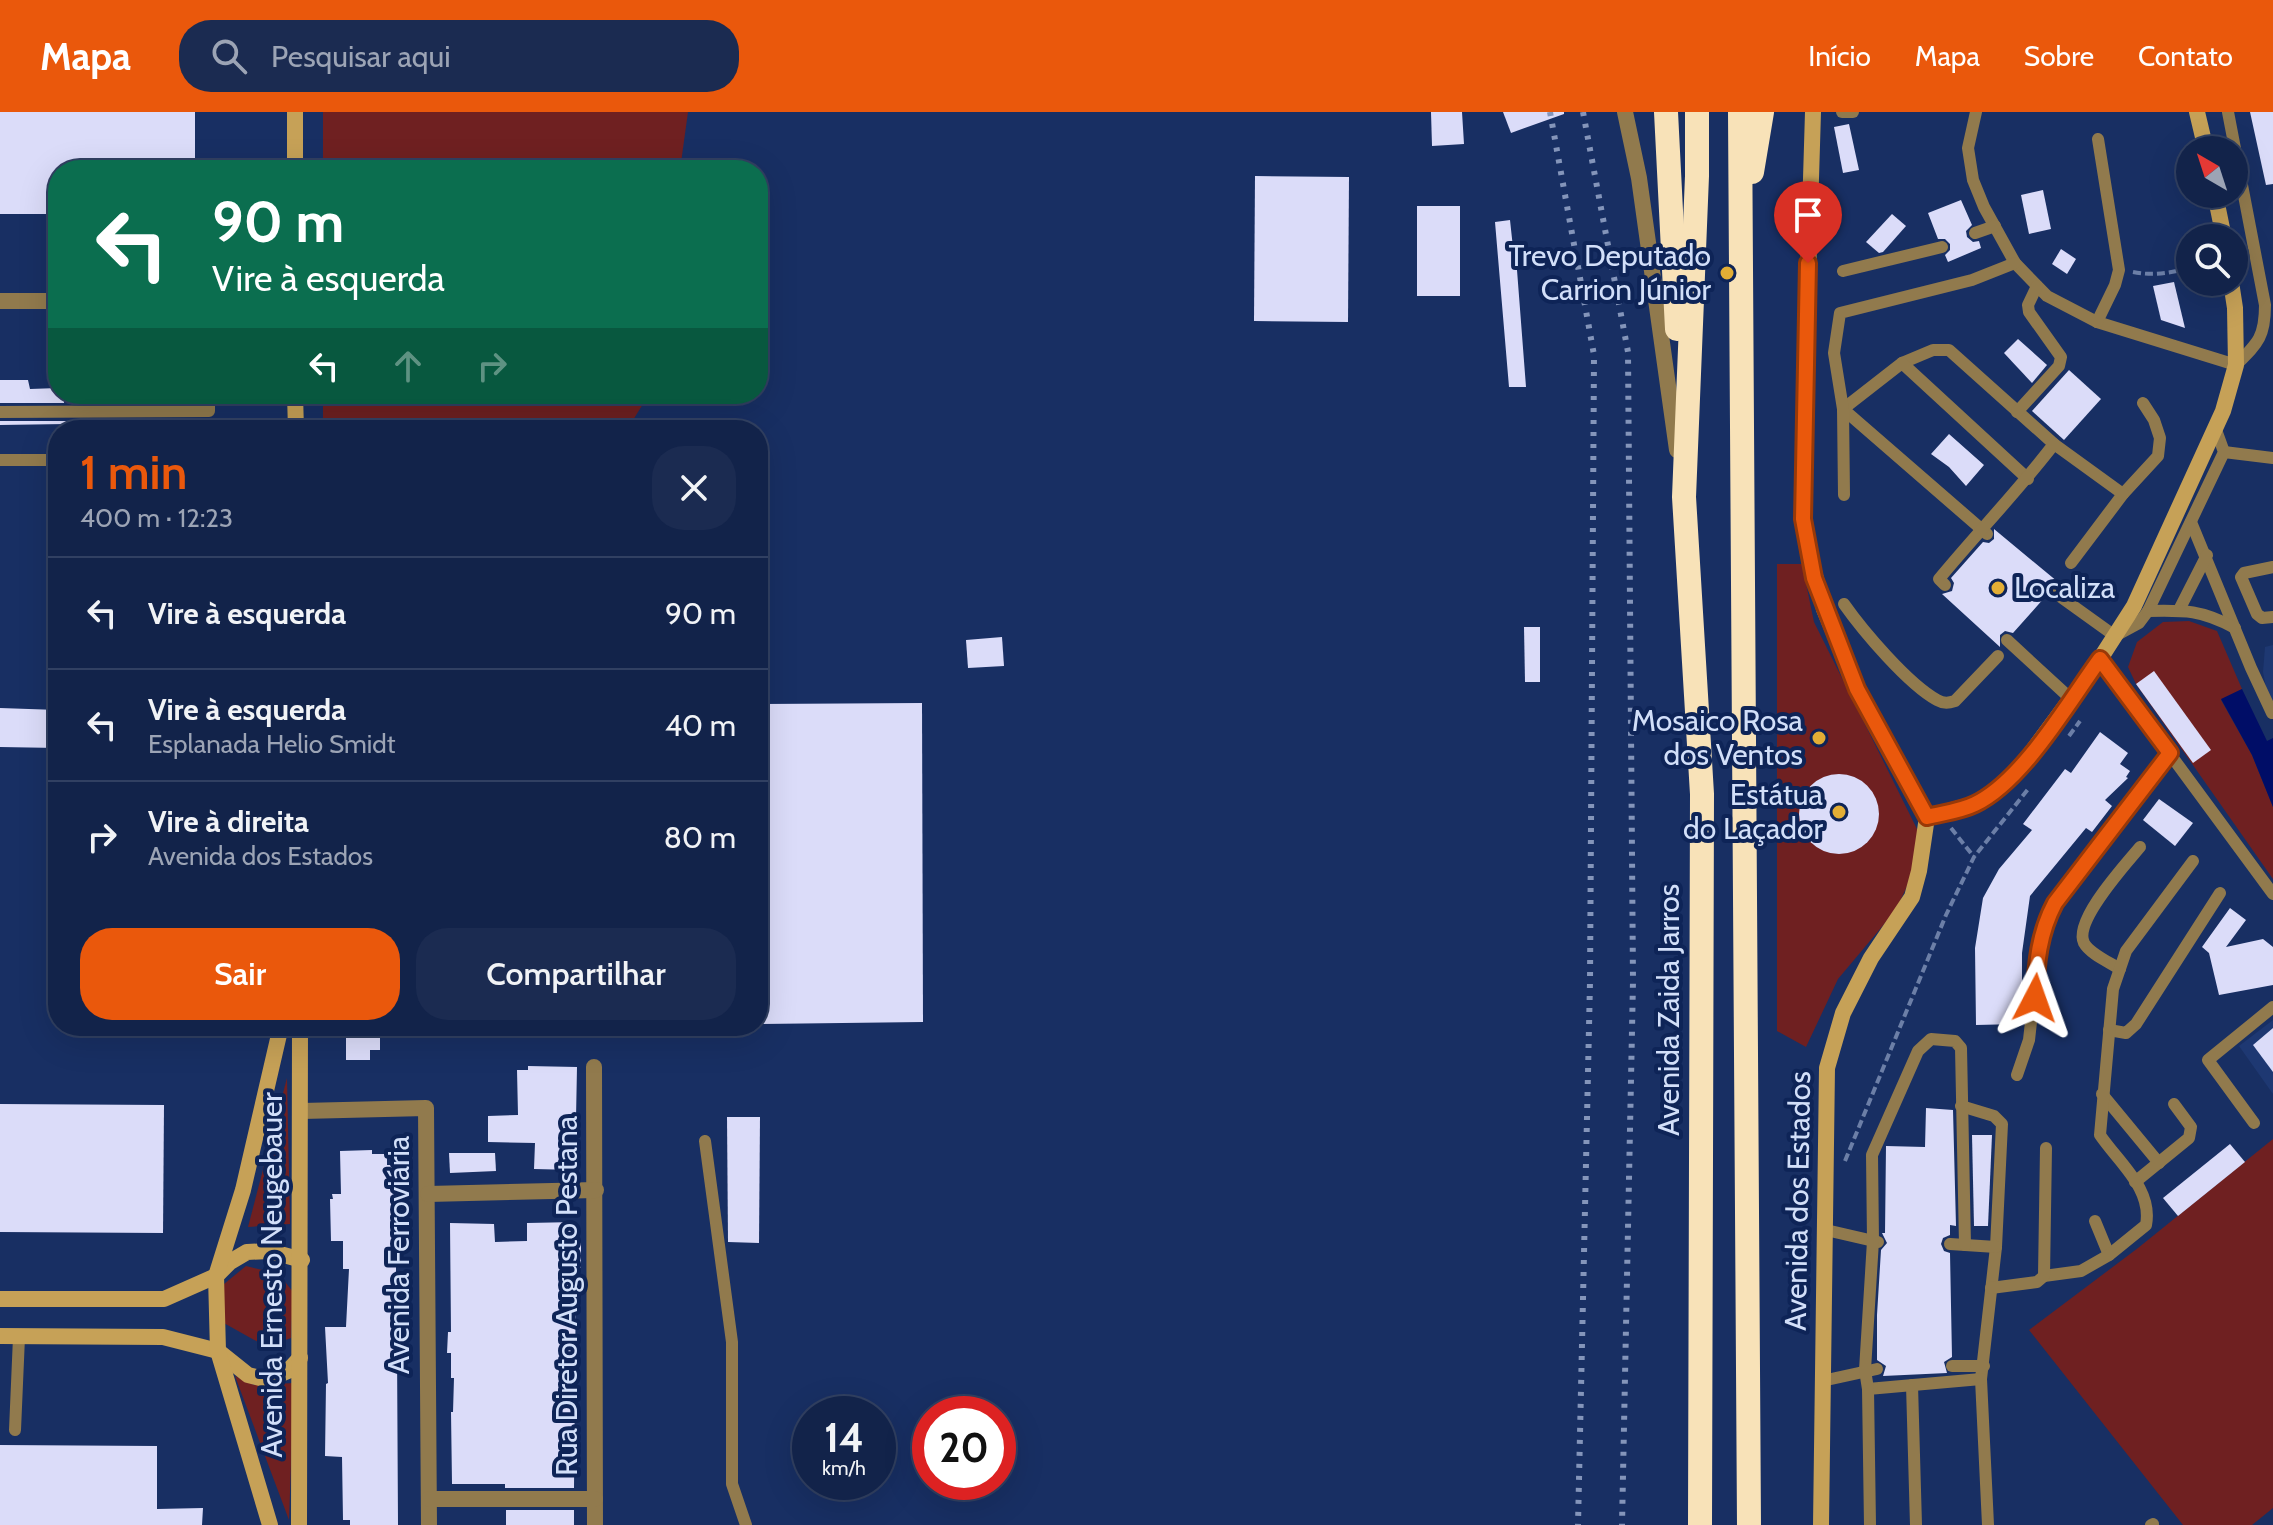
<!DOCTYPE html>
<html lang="pt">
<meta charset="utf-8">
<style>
:root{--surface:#12234a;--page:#1b2b51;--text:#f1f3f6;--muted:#9ca4b5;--line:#314062;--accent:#ea580c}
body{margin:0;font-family:Cabin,sans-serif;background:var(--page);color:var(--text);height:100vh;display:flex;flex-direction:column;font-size:30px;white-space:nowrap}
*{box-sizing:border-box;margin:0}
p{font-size:26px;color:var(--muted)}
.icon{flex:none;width:44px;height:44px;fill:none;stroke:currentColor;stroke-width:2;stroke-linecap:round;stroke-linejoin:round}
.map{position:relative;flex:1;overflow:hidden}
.side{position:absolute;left:48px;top:308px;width:720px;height:616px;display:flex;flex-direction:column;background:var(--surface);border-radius:32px;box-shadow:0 8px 32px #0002,0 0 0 2px var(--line)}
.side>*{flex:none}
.hud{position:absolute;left:48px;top:48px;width:720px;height:244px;border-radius:32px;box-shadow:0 8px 32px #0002,0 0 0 2px var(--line);background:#0b6e4f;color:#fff;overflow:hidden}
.needle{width:52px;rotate:321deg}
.controls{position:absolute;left:2176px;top:24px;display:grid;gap:16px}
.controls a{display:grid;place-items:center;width:72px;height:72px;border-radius:50%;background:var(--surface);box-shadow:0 8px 32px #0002,0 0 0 2px var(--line);font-size:40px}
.speed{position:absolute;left:792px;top:1284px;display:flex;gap:16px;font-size:40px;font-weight:700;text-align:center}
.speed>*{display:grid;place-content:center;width:104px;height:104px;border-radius:50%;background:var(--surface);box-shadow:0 8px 32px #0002,0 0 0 2px var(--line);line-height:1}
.speed small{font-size:20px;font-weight:400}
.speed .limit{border:12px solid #d22;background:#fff;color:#111}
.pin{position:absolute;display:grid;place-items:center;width:68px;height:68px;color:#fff;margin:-82px -34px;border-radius:50% 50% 50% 0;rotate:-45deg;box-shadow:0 0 8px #0007}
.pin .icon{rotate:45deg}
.me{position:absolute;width:88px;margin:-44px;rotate:4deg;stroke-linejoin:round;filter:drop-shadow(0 0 6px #0008)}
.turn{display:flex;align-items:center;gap:28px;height:168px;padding:0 32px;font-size:36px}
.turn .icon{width:104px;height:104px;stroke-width:2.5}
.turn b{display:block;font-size:56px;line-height:68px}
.lanes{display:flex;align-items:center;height:76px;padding:0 32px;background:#0003;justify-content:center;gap:40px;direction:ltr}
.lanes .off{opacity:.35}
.round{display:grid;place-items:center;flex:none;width:84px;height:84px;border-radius:32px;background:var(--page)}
.overview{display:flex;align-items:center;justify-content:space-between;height:136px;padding:0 32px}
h1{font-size:48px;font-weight:600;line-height:60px;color:var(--accent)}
.cta{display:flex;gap:16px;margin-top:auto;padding:16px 32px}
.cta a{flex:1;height:92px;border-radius:32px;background:var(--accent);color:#fff;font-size:32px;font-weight:600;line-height:92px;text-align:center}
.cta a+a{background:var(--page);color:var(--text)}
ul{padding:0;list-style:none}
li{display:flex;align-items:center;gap:24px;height:112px;padding:0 32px;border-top:2px solid var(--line)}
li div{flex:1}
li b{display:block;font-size:30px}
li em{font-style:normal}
header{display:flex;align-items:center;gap:48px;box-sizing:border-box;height:112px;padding:0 40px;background:var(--accent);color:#fff}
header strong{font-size:38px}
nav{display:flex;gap:44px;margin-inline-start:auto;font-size:28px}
.search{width:560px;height:72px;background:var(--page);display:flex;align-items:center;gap:20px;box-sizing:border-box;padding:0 28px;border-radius:32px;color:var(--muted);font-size:30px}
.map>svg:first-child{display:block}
.built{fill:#1e3872}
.green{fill:#6f2021}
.water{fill:#000d67}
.building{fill:#dbdcf9}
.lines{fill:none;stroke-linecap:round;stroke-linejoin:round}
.path{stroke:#6c7fa7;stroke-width:4;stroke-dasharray:8 4;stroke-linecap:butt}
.lane{stroke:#917a4d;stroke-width:12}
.street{stroke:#917a4d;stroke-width:16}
.secondary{stroke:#c6a157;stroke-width:16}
.highway{stroke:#f8e2b8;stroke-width:24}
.rail{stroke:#8495ba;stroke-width:6;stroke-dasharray:4 8;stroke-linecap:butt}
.route-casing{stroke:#983908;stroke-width:20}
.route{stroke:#ea580c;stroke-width:14}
.poi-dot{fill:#e3ae35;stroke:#0e2457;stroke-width:3}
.labels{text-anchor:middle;stroke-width:8;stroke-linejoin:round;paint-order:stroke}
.poi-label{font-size:30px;fill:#d2dff9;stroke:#0e2457;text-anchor:end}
.street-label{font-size:30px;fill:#d2dff9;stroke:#0e2457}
</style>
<header>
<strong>Mapa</strong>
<div class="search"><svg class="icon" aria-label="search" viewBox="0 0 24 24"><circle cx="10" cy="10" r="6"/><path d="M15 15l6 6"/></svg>Pesquisar aqui</div>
<nav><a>Início</a><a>Mapa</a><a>Sobre</a><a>Contato</a></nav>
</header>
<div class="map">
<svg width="2273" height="1413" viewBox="0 0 2273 1413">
<rect width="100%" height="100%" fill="#182f63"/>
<g class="built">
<path d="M2273,533V590L2266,575L2263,560L2265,535Z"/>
<path d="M2273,908V982L2239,934Z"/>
</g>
<g class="green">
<path d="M323,0H688L680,58H323Z"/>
<path d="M323,282H649L627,318H323Z"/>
<path d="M1777,452H1802L1814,510L1919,721L1913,761L1896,798L1838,867L1806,935L1777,919Z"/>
<path d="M2189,509L2217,519L2242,577L2221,588L2252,643L2273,695V767L2136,572L2128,555L2137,530L2163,510Z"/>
<path d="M441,914H599L598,921Z"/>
<path d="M287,966L290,1112L248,1115Z"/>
<path d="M2273,1027V1396L2252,1413H2183L2029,1218L2138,1136Z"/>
<path d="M246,1154L279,1162L293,1180L291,1226L267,1235L222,1210L224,1172Z"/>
<path d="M235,1264L254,1273L294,1271L289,1408Z"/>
</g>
<path class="water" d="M2242,577L2267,629L2273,626V695L2252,643L2221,587Z"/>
<g class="building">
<path d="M0,0H195V58H58V102H0Z"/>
<path d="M1431,0H1462L1464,32L1432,34Z"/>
<path d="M1503,0H1564V2L1511,21Z"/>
<path d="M2250,0H2273V72L2266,73Z"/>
<path d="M1849,12L1859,58L1843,61L1834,15Z"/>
<path d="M1255,64L1349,65L1348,210L1254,209Z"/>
<path d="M2043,78L2051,117L2029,122L2021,83Z"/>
<path d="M1961,88L1972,113L1966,119L1967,125L1973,130L1979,129L1981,136L1948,150L1945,143L1950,138V132L1945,127H1938L1928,101Z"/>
<rect x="1417" y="94" width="43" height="90"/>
<path d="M1892,102L1906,114L1883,140L1879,141L1866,130Z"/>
<path d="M1510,108L1514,145H1516L1526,275H1509L1495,110Z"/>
<path d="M2061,137L2076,147L2067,162L2052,152Z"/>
<path d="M2174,170L2185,216L2161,208L2153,174Z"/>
<path d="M2018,227L2047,253L2032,271L2004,241Z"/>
<path d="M2069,258L2101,287L2064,328L2032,299Z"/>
<path d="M0,268H28L30,277L58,276V282H65L64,291H0Z"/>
<path d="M0,309H66V312L0,313Z"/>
<path d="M1949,322L1984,353L1966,374L1949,355L1931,342Z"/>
<path d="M1994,417L2058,470L2044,472L2042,478L2045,485L2013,521L2005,519L2000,523V535L1942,482L1952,479L1954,471L1951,466L1983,430L1989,431L1994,427Z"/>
<path d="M1524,515H1540V570H1525Z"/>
<path d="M1002,525L1004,554L968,556L966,528Z"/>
<path d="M2154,559L2211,638L2193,651L2136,572Z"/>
<path d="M922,591L923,910L758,912V592Z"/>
<path d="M0,596L58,598V636L0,635Z"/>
<path d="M2100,620L2128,641L2120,652L2130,659L2126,665L2128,666L2105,688L2112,694L2092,720L2086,716L2030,784L2022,841V888H2018V912L1976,913L1975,836L1983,786L1999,757L2032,718L2023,712L2065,657L2071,661Z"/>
<circle cx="1839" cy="702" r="40"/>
<path d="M2159,687L2193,711L2175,734L2143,708Z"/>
<path d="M2230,796L2246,808L2226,835L2263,827L2273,835V873L2219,883L2209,841L2202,835Z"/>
<path d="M346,914H380V938H370V948H346Z"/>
<path d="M2273,916V960L2253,933Z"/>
<path d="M528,954L577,955L575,1058L534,1057L535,1031L488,1030V1004L518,1003L517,958H528Z"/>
<path d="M0,992L164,993L163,1121L0,1120Z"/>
<path d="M1926,996L1953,998L1956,1114L1950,1113V1123L1943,1126L1941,1132L1944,1139L1950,1141L1952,1245L1944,1250L1947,1261L1883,1264L1886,1254L1877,1248V1203L1881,1138L1887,1131L1882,1121H1885L1886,1034L1925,1035Z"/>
<path d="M727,1005H760L759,1131L728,1130Z"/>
<path d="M1972,1023H1992L1988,1114H1974Z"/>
<path d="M2230,1032L2245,1050L2178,1104L2163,1086Z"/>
<path d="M372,1038V1042H387V1053H396V1219H408V1236H397L398,1413H350V1408H343L342,1345L325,1344L326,1272L328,1271L325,1215H346L349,1157H343V1129H331L330,1087H333L332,1082H341L340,1039Z"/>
<path d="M449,1041H495L496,1059L450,1061Z"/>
<path d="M576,1110V1129L581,1130V1156H576L574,1376H505V1372H452L451,1300H453L454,1266H451V1241H447L448,1220H451L450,1111L494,1112L495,1130L527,1129V1111Z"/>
<path d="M0,1333L157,1334V1397L203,1396L202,1413H0Z"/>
<rect x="506" y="1398" width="68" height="15"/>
</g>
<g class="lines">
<g class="path">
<path d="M2133,160C2153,164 2170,161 2189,156"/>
<path d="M2069,624L2080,609"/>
<path d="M1951,716L1974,745"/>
<path d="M1845,1049L1946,803L1974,745L2029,676"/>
</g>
<g class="lane">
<path d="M1842,0H1853"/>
<path d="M1976,0L1968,36L1973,68L1984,95L2015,151L2047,184L2097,210L2236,253C2258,231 2265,225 2265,193L2228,0"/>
<path d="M1975,121L1995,114"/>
<path d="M1843,159L1942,135"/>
<path d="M2097,210L2115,173L2119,158L2098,27"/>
<path d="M1902,251L1933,238H1949L2054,332"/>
<path d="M1843,297L1902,251L2028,367"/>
<path d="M1843,297L1987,422"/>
<path d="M0,300L209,299V282"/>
<path d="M2017,300L2059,254L2061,245L2029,200L2028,193L2037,174"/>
<path d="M2224,340L2273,346"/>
<path d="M0,348H58"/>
<path d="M1844,383L1843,297L1834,241L1840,201L1972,168L2015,151"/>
<path d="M2191,410L2251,556L2272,601"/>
<path d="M2071,451L2123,382L2158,344L2160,326L2154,308L2143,291"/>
<path d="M2273,455L2244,461L2241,465L2257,502L2262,506L2273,505"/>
<path d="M1945,473L1939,467C1977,421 2018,379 2054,332L2123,382"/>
<path d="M2051,478L2115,524L2139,511L2148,499L2224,340L2215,315"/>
<path d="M1844,492C1863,519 1908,572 1937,588C1944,592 1949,591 1955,589L1998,544"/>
<path d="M2179,498L2207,443"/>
<path d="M2148,499C2185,498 2202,498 2235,516"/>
<path d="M2007,528L2071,587"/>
<path d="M2100,547L2273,782"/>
<path d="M2120,857C2109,850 2090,842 2084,831C2073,809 2126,752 2140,735"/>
<path d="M2109,918L2126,921L2136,912L2220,781"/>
<path d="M2017,963L2029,928L2040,829L2045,809L2072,768L2170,641"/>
<path d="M2102,982L2159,1051"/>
<path d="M1961,994L1994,1004L2002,1012L1996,1135L1981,1267L1988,1413"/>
<path d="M2254,1011L2208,948L2273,895"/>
<path d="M705,1029L732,1230V1372L746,1413"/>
<path d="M2135,1070L2189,1026L2191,1015L2174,992"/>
<path d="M2095,1109L2109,1143"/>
<path d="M1826,1118L1878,1130"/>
<path d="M1950,1132L1996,1135"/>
<path d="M2044,1164L2081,1159L2109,1143L2146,1113C2153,1077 2119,1051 2100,1023L2113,877L2126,839L2193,749"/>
<path d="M1991,1176L2037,1170L2044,1164L2046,1036"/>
<path d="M1952,1254H1984"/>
<path d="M1822,1269L1877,1257"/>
<path d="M1912,1273L1916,1413"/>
<path d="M1868,1277L1981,1267"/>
<path d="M15,1318L19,1225"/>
<path d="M1870,1413L1868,1277L1865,1258L1873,1129L1872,1043L1918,939L1931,927L1955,929L1961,936L1965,1133"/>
<path d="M2151,1413L2153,1412"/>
</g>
<g class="street">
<path d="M1625,0L1639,66L1677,338"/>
<path d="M0,189H58"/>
<path d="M594,955L595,1413"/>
<path d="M302,999L426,996L429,1413"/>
<path d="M428,1082L596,1078"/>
<path d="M429,1387H595"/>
</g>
<g class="secondary">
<path d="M1813,0L1803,333V407L1808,437L1824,497L1857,577L1927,705L1919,759L1912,785L1871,846L1843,901L1827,956L1821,1413"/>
<path d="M2197,0L2206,38"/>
<path d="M295,58V0"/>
<path d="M2215,82L2224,126"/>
<path d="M295,282L296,318"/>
<path d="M1927,705L1974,692L1997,678L2017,660L2100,547L2134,494L2223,299L2236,253L2235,196L2231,170"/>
<path d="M0,1187H164L216,1164L230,1150L247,1140L269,1139L302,1148"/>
<path d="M0,1224L163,1225L218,1239L248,1263L260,1266H272L288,1259L300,1246"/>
<path d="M270,1413L218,1239L216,1164L243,1078L281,914"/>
<path d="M299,1413L300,914"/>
</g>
<g class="highway">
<path d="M1666,0L1677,217"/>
<path d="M1697,0V64L1684,385L1702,682L1700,1413"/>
<path d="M1740,0L1749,1413"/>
<path d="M1752,60L1762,0"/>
</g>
<g class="rail">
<path d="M1550,0L1594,243L1590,870L1578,1413"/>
<path d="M1583,0L1628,240L1633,869L1622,1413"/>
</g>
</g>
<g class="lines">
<defs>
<path id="route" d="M1808,151L1803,407L1814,466L1857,577L1927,705C1943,701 1961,699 1975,692C2023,669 2068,591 2100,547L2170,641L2055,791C2039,821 2036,852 2035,886"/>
</defs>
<use href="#route" class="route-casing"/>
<use href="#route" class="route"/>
</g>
<g class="poi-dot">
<circle cx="1727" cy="161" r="8"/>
<circle cx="1998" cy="476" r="8"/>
<circle cx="1819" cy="626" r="8"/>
<circle cx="1839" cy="700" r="8"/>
</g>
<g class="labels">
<g class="poi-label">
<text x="1711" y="154">Trevo Deputado<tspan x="1711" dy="34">Carrion Júnior</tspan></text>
<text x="2014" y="486" text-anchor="start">Localiza</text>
<text x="1803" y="619">Mosaico Rosa<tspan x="1803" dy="34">dos Ventos</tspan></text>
<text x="1823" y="693">Estátua<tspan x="1823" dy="34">do Laçador</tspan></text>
</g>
<g class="street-label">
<text transform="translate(1669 898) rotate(-90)" y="10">Avenida Zaida Jarros</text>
<text transform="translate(1798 1089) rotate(-89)" y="10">Avenida dos Estados</text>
<text transform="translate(399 1143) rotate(-90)" y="10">Avenida Ferroviária</text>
<text transform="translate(272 1163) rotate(-90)" y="10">Avenida Ernesto Neugebauer</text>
<text transform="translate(567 1184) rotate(-90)" y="10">Rua Diretor Augusto Pestana</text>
</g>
</g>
</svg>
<div class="controls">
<a><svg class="needle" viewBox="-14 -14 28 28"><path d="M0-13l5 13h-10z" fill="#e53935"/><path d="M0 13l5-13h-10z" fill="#9ca4b5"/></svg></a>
<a><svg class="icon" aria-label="search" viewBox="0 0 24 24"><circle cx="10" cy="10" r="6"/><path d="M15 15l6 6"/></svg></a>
</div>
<div class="speed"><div>14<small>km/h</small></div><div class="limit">20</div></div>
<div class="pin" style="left:1808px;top:151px;background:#d93025"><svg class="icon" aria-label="arrive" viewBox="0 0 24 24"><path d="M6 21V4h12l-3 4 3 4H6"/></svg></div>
<svg class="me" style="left:2035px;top:886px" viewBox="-20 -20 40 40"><path d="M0-17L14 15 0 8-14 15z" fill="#ea580c" stroke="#fff" stroke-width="4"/></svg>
<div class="hud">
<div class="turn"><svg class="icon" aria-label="left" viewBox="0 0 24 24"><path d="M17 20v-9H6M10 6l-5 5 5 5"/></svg><div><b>90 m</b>Vire à esquerda</div></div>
<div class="lanes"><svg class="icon" aria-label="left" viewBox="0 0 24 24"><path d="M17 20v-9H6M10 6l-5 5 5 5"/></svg><svg class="icon off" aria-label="ahead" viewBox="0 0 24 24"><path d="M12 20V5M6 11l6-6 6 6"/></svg><svg class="icon off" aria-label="right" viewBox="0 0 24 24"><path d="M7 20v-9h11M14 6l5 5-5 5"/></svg></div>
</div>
<section class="side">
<div class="overview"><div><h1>1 min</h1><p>400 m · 12:23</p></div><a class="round"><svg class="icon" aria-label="close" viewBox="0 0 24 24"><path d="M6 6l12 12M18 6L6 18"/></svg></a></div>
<ul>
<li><svg class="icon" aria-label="left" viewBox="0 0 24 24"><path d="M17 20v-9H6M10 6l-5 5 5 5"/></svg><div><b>Vire à esquerda</b></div><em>90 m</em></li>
<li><svg class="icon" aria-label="left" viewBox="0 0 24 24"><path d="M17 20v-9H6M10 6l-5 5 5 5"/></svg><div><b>Vire à esquerda</b><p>Esplanada Helio Smidt</p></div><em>40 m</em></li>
<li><svg class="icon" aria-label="right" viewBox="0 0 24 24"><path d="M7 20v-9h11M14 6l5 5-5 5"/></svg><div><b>Vire à direita</b><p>Avenida dos Estados</p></div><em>80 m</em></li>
</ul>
<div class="cta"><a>Sair</a><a>Compartilhar</a></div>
</section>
</div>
